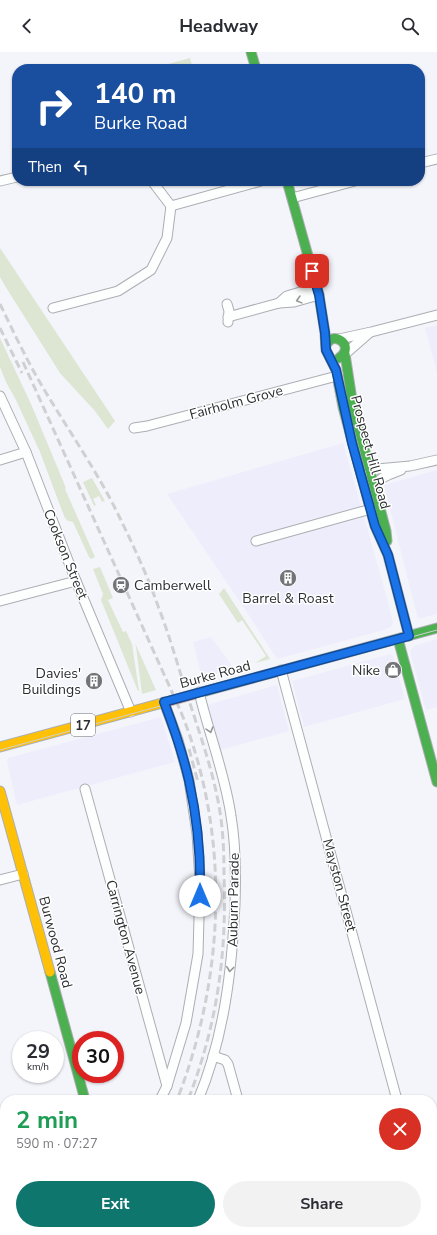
<!DOCTYPE html>
<meta charset="utf-8">
<style>
:root{--surface:#fff;--page:#f2f2f3;--text:#2b2b33;--muted:#7c7c81;--accent:#0f766e}
body{margin:0;font-family:"Nunito Sans",sans-serif;background:var(--page);color:var(--text);height:100vh;display:flex;flex-direction:column;font-size:15px;white-space:nowrap}
*{box-sizing:border-box;margin:0}
p{font-size:13px;color:var(--muted)}
.icon{flex:none;width:22px;height:22px;fill:none;stroke:currentColor;stroke-width:2;stroke-linecap:round;stroke-linejoin:round}
.map{position:relative;flex:1;overflow:hidden}
.panel{position:absolute;left:0px;top:1043px;width:437px;height:140px;display:flex;flex-direction:column;background:var(--surface);border-radius:16px 16px 0 0;box-shadow:0 1px 3px #0004}
.panel>*{flex:none}
.top-card{position:absolute;left:12px;top:12px;width:413px;height:122px;border-radius:16px;box-shadow:0 1px 3px #0004;background:#1a4fa0;color:#fff;overflow:hidden}
.speed{position:absolute;left:12px;top:979px;display:flex;gap:8px;font-size:20px;font-weight:700;text-align:center}
.speed>*{display:grid;place-content:center;width:52px;height:52px;border-radius:50%;background:var(--surface);box-shadow:0 1px 3px #0004;line-height:1}
.speed small{font-size:10px;font-weight:400}
.speed .limit{border:6px solid #d22;background:#fff;color:#111}
.pin{position:absolute;display:grid;place-items:center;width:34px;height:34px;color:#fff;margin:-17px;border-radius:8px;box-shadow:0 2px 6px #0006}
.me{position:absolute;width:44px;margin:-22px;rotate:0deg;stroke-linejoin:round;filter:drop-shadow(0 0 3px #0008)}
.turn{display:flex;align-items:center;gap:14px;height:84px;padding:0 16px;font-size:18px}
.turn .icon{width:52px;height:52px;stroke-width:2.5}
.turn b{display:block;font-size:28px;line-height:34px}
.then{display:flex;align-items:center;height:38px;padding:0 16px;background:#0003;gap:8px;font-size:15px}
.round{display:grid;place-items:center;flex:none;width:42px;height:42px;border-radius:21px;background:var(--page)}
.head{display:flex;align-items:center;justify-content:space-between;height:68px;padding:0 16px}
h1{font-size:24px;font-weight:700;line-height:30px;color:#1e9e55}
.cta{display:flex;gap:8px;margin-top:auto;padding:8px 16px}
.cta a{flex:1;height:46px;border-radius:24px;background:var(--accent);color:#fff;font-size:16px;font-weight:700;line-height:46px;text-align:center}
.cta a+a{background:var(--page);color:var(--text)}
header{display:flex;justify-content:space-between;align-items:center;height:52px;padding:0 16px;background:var(--surface);font-size:18px;font-weight:700}
.map>svg:first-child{display:block}
.commercial{fill:#eeedfc}
.grass{fill:#dce6d2}
.lines{fill:none;stroke-linecap:round;stroke-linejoin:round}
.street-casing{stroke:#acaeb2;stroke-width:11}
.fast-casing{stroke:#acaeb2;stroke-width:11}
.slow-casing{stroke:#acaeb2;stroke-width:11}
.street{stroke:#fdfefe;stroke-width:9}
.fast{stroke:#4caf50;stroke-width:9}
.slow{stroke:#ffc107;stroke-width:9}
.tram{stroke:#cfd0d1;stroke-width:1}
.rail{stroke:#cfd0d1;stroke-width:3;stroke-dasharray:8 4;stroke-linecap:butt}
.jam-bridge-casing{stroke:#b9b0aa;stroke-width:11;stroke-linecap:butt}
.jam-bridge{stroke:#c62828;stroke-width:9}
.oneway{stroke:#959698}
.route-casing{stroke:#114b97;stroke-width:10}
.route{stroke:#1a73e8;stroke-width:7}
.labels{text-anchor:middle;stroke-width:3;stroke-linejoin:round;paint-order:stroke}
.shield{fill:#fff;stroke:#6c6d70;stroke-width:1}
.shield-label{font-size:13px;font-weight:bold;fill:#2d2e32}
.street-label{font-size:14px;fill:#2d2e32;stroke:#fff}
.poi-label{font-size:14px;fill:#2d2e32;stroke:#fff;text-anchor:end}
</style>
<header><svg class="icon" aria-label="back" viewBox="0 0 24 24"><path d="M15 5l-7 7 7 7"/></svg>Headway<svg class="icon" aria-label="search" viewBox="0 0 24 24"><circle cx="10" cy="10" r="6"/><path d="M15 15l6 6"/></svg></header>
<div class="map">
<svg width="437" height="1183" viewBox="0 0 437 1183">
<rect width="100%" height="100%" fill="#f4f5fb"/>
<g class="commercial">
<path d="M437,273V321L425,276Z"/>
<path d="M343,391L387,546L393,571L391,575L384,578L277,607L250,565L167,442Z"/>
<path d="M437,418V562L418,567L384,433Z"/>
<path d="M211,585L234,617L202,626L193,590Z"/>
<path d="M437,587V655L426,658L410,600L414,594Z"/>
<path d="M390,602L393,604L405,647L304,675L292,629Z"/>
<path d="M277,633L289,679L220,698L207,653Z"/>
<path d="M161,665L175,710L17,753L7,710L8,706Z"/>
</g>
<g class="grass">
<path d="M190,6L193,17H150Z"/>
<path d="M0,196L115,369L108,377L95,359L60,321L7,237L0,225Z"/>
<path d="M0,286L31,352L66,436L65,437L95,505L91,507L89,505L73,470L68,469L65,466L61,456L40,400L16,348L6,330L0,315Z"/>
<path d="M92,426L105,449L102,450L99,444L93,447L96,453L94,454L83,430Z"/>
<path d="M100,515L113,546L108,548L123,580L126,579L132,592L139,639H138L101,548L103,542L93,517Z"/>
<path d="M224,536L270,607L255,611L266,604L242,568L238,571L219,542Z"/>
<path d="M135,591L156,638L142,642L136,595Z"/>
</g>
<g class="lines">
<defs>
<g id="street">
<path d="M420,111L437,107"/>
<path d="M0,129L17,125"/>
<path d="M292,146L355,129"/>
<path d="M171,154L261,129"/>
<path d="M279,251L287,244L317,235"/>
<path d="M227,252L229,259L228,270"/>
<path d="M53,256L118,239L151,218L167,186L171,154L152,129"/>
<path d="M228,265L279,251L294,250L319,243"/>
<path d="M339,287L371,280L437,263"/>
<path d="M345,302L369,281"/>
<path d="M0,344L26,400L76,529L131,660"/>
<path d="M134,376L147,374L337,324"/>
<path d="M0,408L26,400"/>
<path d="M370,420L377,417L410,414L437,408"/>
<path d="M375,436C377,425 392,422 401,418"/>
<path d="M256,489L371,457"/>
<path d="M0,549L76,529"/>
<path d="M281,618L397,1048"/>
<path d="M85,737L167,1034"/>
<path d="M0,828L23,822"/>
<path d="M213,1004L225,1008L228,1012L238,1048"/>
<path d="M160,1048L167,1034L186,971L198,902L200,829L197,782L189,728L178,688L164,650"/>
<path d="M198,1048C224,986 232,918 235,852C236,823 236,793 231,764C225,722 209,682 199,640"/>
<path d="M0,1072L5,1071"/>
<path d="M273,1178L274,1183"/>
<path d="M432,1178L433,1183"/>
<path d="M64,1183L81,1178"/>
</g>
<g id="fast">
<path d="M251,0L256,17"/>
<path d="M287,129L319,243L325,281L326,298L336,318L343,355L375,474L388,503L409,584"/>
<path d="M326,293C326,292 330,288 330,288C339,282 354,296 339,306"/>
<path d="M345,302L353,354L386,479L387,489"/>
<path d="M398,587L437,730"/>
<path d="M195,642L437,576"/>
<path d="M50,920L85,1048"/>
<path d="M121,1178L122,1183"/>
</g>
<g id="slow">
<path d="M0,695L166,650"/>
<path d="M0,739L50,920"/>
</g>
</defs>
<use href="#street" class="street-casing"/>
<use href="#fast" class="fast-casing"/>
<use href="#slow" class="slow-casing"/>
<use href="#street" class="street"/>
<use href="#fast" class="fast"/>
<use href="#slow" class="slow"/>
<path class="tram" d="M0,698L437,578"/>
<g class="rail">
<path d="M0,252C14,281 28,311 45,339C69,379 96,418 117,460C132,491 147,522 158,554C169,582 177,611 186,639C198,677 212,715 219,754C223,776 224,800 224,822C227,903 217,973 188,1048"/>
<path d="M0,276L22,321"/>
<path d="M23,310L181,660C231,784 225,925 177,1048"/>
<path d="M189,697L198,730"/>
<path d="M107,1183L110,1178"/>
<path d="M117,1183L120,1178"/>
</g>
<defs>
<path id="jam-bridge" d="M166,650L195,642"/>
</defs>
<use href="#jam-bridge" class="jam-bridge-casing"/>
<use href="#jam-bridge" class="jam-bridge"/>
</g>
<defs><path id="oneway-chevron" d="M-2-3.5L2.5 0L-2 3.5" fill="none" stroke-width="1.6" stroke-linecap="round" stroke-linejoin="round"/></defs>
<g class="oneway">
<use href="#oneway-chevron" transform="translate(299 248) rotate(165)"/>
<use href="#oneway-chevron" transform="translate(210 678) rotate(74)"/>
<use href="#oneway-chevron" transform="translate(230 917) rotate(97)"/>
</g>
<g class="lines">
<defs>
<path id="route" d="M200,844C201,807 197,765 189,729C183,702 174,676 164,650L409,584L388,503L375,474L352,391L336,318L326,298L325,281L319,243L312,219"/>
</defs>
<use href="#route" class="route-casing"/>
<use href="#route" class="route"/>
</g>
<defs>
<symbol id="building-disc" viewBox="-11 -11 22 22"><circle r="9.5" fill="#737478" stroke="#fff"/><path d="M-4-6H4V6H1V3H-1V6H-4ZM-2.5-4.3h1.7v1.8h-1.7ZM.8-4.3h1.7v1.8H.8ZM-2.5-1h1.7V.8h-1.7ZM.8-1h1.7V.8H.8Z" fill="#fff"/></symbol>
<symbol id="station-disc" viewBox="-11 -11 22 22"><circle r="9.5" fill="#737478" stroke="#fff"/><path d="M-3-6H3Q5-6 5-4V2Q5 4 3 4L4.5 6H3L1.5 4h-3L-3 6H-4.5L-3 4Q-5 4-5 2V-4Q-5-6-3-6ZM-3.5-4v3h7v-3ZM-3.5 1v1.5H-2V1ZM2 1v1.5H3.5V1Z" fill="#fff"/></symbol>
<symbol id="shop-disc" viewBox="-11 -11 22 22"><circle r="9.5" fill="#737478" stroke="#fff"/><path d="M-5-2.5h2.3a2.7 3.5 0 0 1 5.4 0H5L5.5 6h-11ZM-1.5-2.5h3a1.5 2.3 0 0 0-3 0Z" fill="#fff"/></symbol>
</defs>
<g fill-rule="evenodd">
<use href="#building-disc" x="278" y="516" width="20" height="20"/>
<use href="#station-disc" x="111" y="523" width="20" height="20"/>
<use href="#shop-disc" x="383" y="608" width="20" height="20"/>
<use href="#building-disc" x="84" y="619" width="20" height="20"/>
</g>
<g class="labels">
<rect class="shield" x="71" y="662" width="24" height="22" rx="3"/>
<g class="shield-label">
<text x="83" y="678">17</text>
</g>
<g class="street-label">
<text transform="translate(236 350) rotate(-15)" y="5">Fairholm Grove</text>
<text transform="translate(371 400) rotate(75)" y="5">Prospect Hill Road</text>
<text transform="translate(66 502) rotate(68)" y="5">Cookson Street</text>
<text transform="translate(215 622) rotate(-15)" y="5">Burke Road</text>
<text transform="translate(340 833) rotate(75)" y="5">Mayston Street</text>
<text transform="translate(233 848) rotate(-89)" y="5">Auburn Parade</text>
<text transform="translate(126 885) rotate(75)" y="5">Carrington Avenue</text>
<text transform="translate(56 890) rotate(75)" y="5">Burwood Road</text>
</g>
<g class="poi-label">
<text x="134" y="538" text-anchor="start">Camberwell</text>
<text x="288" y="551" text-anchor="middle">Barrel &amp; Roast</text>
<text x="380" y="623">Nike</text>
<text x="81" y="626">Davies'<tspan x="81" dy="16">Buildings</tspan></text>
</g>
</g>
</svg>
<div class="speed"><div>29<small>km/h</small></div><div class="limit">30</div></div>
<div class="pin" style="left:312px;top:219px;background:#d93025"><svg class="icon" aria-label="arrive" viewBox="0 0 24 24"><path d="M6 21V4h12l-3 4 3 4H6"/></svg></div>
<svg class="me" style="left:200px;top:844px" viewBox="-20 -20 40 40"><circle r="19" fill="#fff"/><path d="M0-13L10 11 0 6-10 11z" fill="#1a73e8"/></svg>
<div class="top-card">
<div class="turn"><svg class="icon" aria-label="right" viewBox="0 0 24 24"><path d="M7 20v-9h11M14 6l5 5-5 5"/></svg><div><b>140 m</b>Burke Road</div></div>
<div class="then">Then<svg class="icon" aria-label="left" viewBox="0 0 24 24"><path d="M17 20v-9H6M10 6l-5 5 5 5"/></svg></div>
</div>
<section class="panel">
<div class="head"><div><h1>2 min</h1><p>590 m · 07:27</p></div><a class="round" style="background:#d93025;color:#fff"><svg class="icon" aria-label="close" viewBox="0 0 24 24"><path d="M6 6l12 12M18 6L6 18"/></svg></a></div>
<div class="cta"><a>Exit</a><a>Share</a></div>
</section>
</div>
